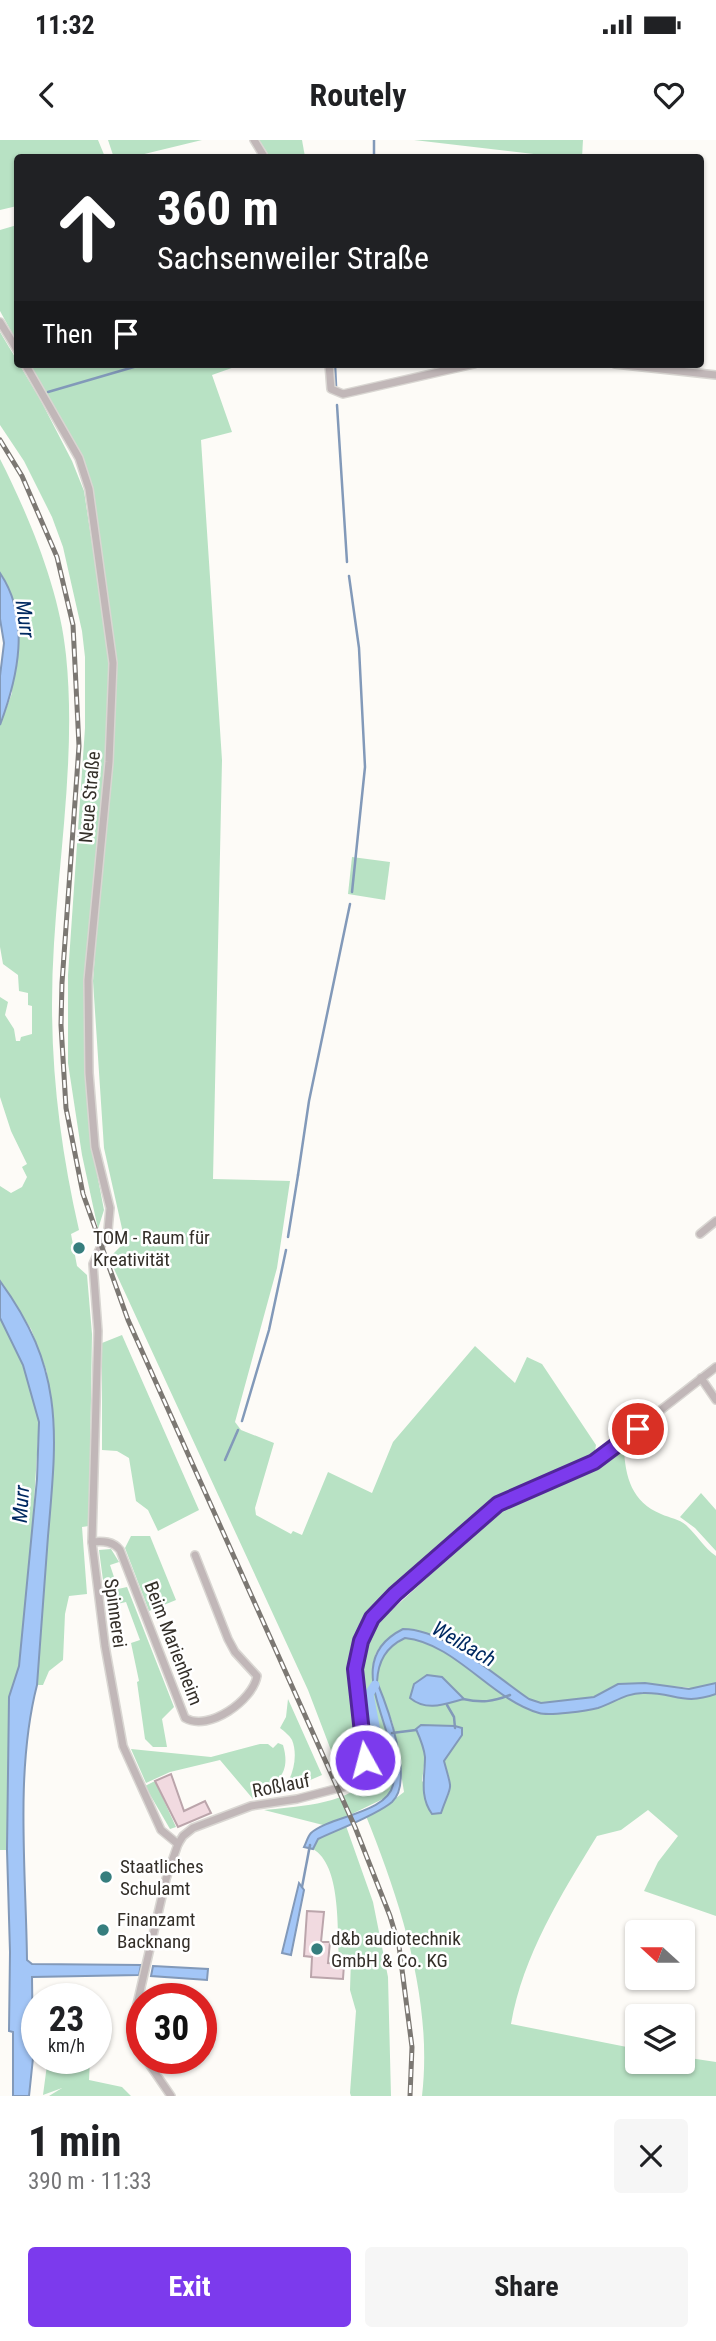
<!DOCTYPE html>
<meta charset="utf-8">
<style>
:root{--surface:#fff;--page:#f6f6f6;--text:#202124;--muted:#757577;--accent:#7c3aed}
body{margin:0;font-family:"Roboto Condensed",sans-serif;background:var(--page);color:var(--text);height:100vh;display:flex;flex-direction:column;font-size:26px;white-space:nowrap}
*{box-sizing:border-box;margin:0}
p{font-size:23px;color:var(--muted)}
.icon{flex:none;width:38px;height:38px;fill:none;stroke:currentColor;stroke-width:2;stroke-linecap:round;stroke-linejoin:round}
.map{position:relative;height:1956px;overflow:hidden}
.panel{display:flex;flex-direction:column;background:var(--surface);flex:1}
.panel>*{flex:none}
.guide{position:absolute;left:14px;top:14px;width:690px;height:214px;border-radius:7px;box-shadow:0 2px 5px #0004;background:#202124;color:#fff;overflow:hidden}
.needle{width:46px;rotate:291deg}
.buttons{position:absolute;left:625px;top:1780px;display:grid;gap:14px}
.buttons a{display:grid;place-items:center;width:70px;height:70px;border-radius:7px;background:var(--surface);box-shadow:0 2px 5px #0004;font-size:35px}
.speed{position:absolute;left:21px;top:1843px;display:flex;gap:14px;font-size:35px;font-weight:700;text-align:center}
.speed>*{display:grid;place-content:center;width:91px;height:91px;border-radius:50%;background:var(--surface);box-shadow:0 2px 5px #0004;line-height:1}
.speed small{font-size:18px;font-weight:400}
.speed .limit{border:10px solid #d22;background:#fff;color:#111}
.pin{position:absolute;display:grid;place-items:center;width:60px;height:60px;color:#fff;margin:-30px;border:4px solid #fff;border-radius:50%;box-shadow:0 2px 7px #0007}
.me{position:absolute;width:77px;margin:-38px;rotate:353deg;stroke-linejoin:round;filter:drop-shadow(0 0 5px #0008)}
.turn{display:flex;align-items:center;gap:24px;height:147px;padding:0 28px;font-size:32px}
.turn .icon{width:91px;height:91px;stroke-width:2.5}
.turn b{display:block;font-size:49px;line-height:60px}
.then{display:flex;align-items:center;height:66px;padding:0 28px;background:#0003;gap:14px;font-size:26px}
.round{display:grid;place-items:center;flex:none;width:74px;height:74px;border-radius:7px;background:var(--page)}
.head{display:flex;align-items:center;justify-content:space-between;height:119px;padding:0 28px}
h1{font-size:42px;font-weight:700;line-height:52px}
.action{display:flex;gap:14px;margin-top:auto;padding:14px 28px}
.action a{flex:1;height:80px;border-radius:7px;background:var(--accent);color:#fff;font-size:28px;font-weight:700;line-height:80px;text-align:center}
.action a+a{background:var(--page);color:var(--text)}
.status{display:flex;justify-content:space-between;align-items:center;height:49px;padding:0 35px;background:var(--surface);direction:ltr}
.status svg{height:19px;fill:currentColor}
header{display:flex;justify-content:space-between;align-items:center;height:91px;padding:0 28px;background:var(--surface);font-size:32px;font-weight:700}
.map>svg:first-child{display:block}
.green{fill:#b8e2c4;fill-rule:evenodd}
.water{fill:#a3c6f7;stroke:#8299b9;stroke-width:2}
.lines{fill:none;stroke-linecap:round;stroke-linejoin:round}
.stream{stroke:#8299b9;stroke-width:2.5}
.canal{stroke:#a3c6f7;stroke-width:9}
.building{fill:#f1dae0;stroke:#bba5ab;stroke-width:2}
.street-casing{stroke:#d9d6d2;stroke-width:10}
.street{stroke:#c1b7b8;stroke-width:7}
.rail-casing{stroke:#7c7873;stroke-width:5}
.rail{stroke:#fff;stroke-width:2.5;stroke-dasharray:8;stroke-linecap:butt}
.route-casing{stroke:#51269a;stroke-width:18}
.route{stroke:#7c3aed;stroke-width:12}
.poi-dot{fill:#367e7e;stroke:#fff;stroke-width:2.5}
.labels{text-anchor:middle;stroke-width:5;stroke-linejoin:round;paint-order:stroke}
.street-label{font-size:19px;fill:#342f29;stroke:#fff}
.poi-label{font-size:19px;fill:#342f29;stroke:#fff;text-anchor:start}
.water-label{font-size:21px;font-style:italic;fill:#002961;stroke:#fff}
</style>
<div class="status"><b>11:32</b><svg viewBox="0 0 49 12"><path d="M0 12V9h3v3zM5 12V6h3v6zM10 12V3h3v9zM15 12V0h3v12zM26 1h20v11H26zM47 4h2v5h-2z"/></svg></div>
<header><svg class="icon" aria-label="back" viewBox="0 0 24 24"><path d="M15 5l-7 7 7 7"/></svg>Routely<svg class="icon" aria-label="heart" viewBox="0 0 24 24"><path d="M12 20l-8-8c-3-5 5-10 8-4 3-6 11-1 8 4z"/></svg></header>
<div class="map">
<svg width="716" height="1956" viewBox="0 0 716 1956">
<rect width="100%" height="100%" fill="#fdfbf7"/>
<g class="green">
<path d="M0,0H98L105,17L18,18L17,66L0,70Z"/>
<path d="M108,0H202L132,17L114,18Z"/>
<path d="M259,0H302L305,17H270Z"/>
<path d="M414,0H583L582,17L568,18Z"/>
<path d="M17,85H18L17,202L0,171V90Z"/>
<path d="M0,192L40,259L72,321L84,351L110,521L106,625L84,839L85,934L90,997L104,1070L98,1089L82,1015L68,923V835L85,588V517L82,491L63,407L52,377L24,321L0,285Z"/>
<path d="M30,224H243L212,235L232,292L201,300L222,620L213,1039L290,1041L277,1128L235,1282L241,1290L274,1303L255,1368L256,1375L291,1394L293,1391L302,1395L328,1332L372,1353L393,1302L475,1206L515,1243L527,1217L542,1224L596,1305L594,1317L495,1361L479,1373L433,1419L372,1471L360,1489L349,1523L359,1619L357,1626L342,1639L308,1550L109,1118L125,1102L104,1008L93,841L116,522L91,347L81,315Z"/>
<path d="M0,319C29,376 60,451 66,515C78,631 52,748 52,864C52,942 62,1015 79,1090L71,1094L77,1126L87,1135L92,1194L89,1386L82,1387L87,1454L69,1456L65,1474L63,1520L49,1531L43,1545H37L48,1395L47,1232L31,1189L0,1141V1046L11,1053L22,1047L27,1037L22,1027L27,1024L11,991L0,957V857L8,862L5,875L14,889L16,901H20L21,897L32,894V866L28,865V853L19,851L18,835L3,824L0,807V585L12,553L4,438L0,433Z"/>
<path d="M352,717L390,722L385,760L348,754Z"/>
<path d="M0,1178L23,1225L39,1282L32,1394L19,1527L9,1557L7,1710H0Z"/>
<path d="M122,1195L199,1370L158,1391L148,1370L136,1361L129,1318L117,1311L102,1310V1203Z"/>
<path d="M624,1308C625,1337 632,1362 661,1374C670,1378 679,1379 686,1385C697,1395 704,1408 716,1416V1543L699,1549L683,1547L618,1544L594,1557L541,1563L529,1560L476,1521L414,1489C405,1493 392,1497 384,1503C349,1530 410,1614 389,1656L327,1686L264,1670C291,1667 346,1665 365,1641C381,1620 359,1550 364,1519C367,1505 373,1492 381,1480L501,1370L576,1338Z"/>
<path d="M701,1353L716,1370V1411L695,1388L680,1377Z"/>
<path d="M131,1396H150L176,1460L149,1471L125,1408Z"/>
<path d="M111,1409L119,1422L110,1425L118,1449L127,1447L174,1567L162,1579L167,1607H153L145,1599L137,1542L139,1541L131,1503L140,1500L126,1462L113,1465L105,1455L99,1410Z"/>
<path d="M405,1498C455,1503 492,1560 539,1573C549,1576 587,1571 598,1568C614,1563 625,1553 643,1553C674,1552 683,1565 716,1554V1776L644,1751L658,1722L678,1696L648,1670L621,1690L597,1696C561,1755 523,1815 511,1884L637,1909V1922H682L683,1917L716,1922V1956H422C433,1861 401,1763 366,1676L387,1665L404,1652L393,1584L377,1542L379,1527L386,1511ZM421,1585L455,1586L462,1589V1595L444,1621C449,1638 455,1647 444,1663L422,1641L425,1618Z"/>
<path d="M288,1559L322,1635L280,1653C292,1641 299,1617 292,1600C290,1596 284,1591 280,1588L286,1577Z"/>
<path d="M278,1603L283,1605C292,1636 275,1643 253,1659L220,1620L170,1632L146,1643L131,1609L211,1617L260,1604H268L273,1608Z"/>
<path d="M155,1641L176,1687L170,1689L145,1646Z"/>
<path d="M346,1686L373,1762L388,1837L391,1956H351L350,1953L356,1871L350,1850L351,1818L339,1816C337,1788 341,1725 313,1709L318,1699Z"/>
<path d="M90,1920L89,1940L122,1947L131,1956H49L62,1948L43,1955L47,1925Z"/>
</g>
<g class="water">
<path d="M0,433C31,479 18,537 0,585V536L4,503L0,479Z"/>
<path d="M0,1141C65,1230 57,1292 48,1396C44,1446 41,1496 37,1545C15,1631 26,1731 27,1820L32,1824L141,1825L139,1835L32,1837L33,1918L29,1956H13V1892L9,1891L10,1812L7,1710L9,1557L19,1526L37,1339L39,1282L23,1225L0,1178Z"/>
<path d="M403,1489C445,1489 495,1536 529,1559L541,1563L594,1557L618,1544L645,1543L689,1549L716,1543V1554C683,1566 674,1552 643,1553C625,1553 614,1563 598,1568C587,1571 549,1576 539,1573C492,1560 455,1503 405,1498C386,1507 378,1521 377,1542C387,1566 415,1641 392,1662C377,1675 337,1690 318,1699L313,1709L304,1707C306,1703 308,1696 311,1693C330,1676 387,1673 393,1645C404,1591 335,1523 403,1489Z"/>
<path d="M427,1535L442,1537L464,1559C445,1564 427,1572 410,1558L414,1544Z"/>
<path d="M421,1585L455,1586L462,1588V1595L444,1621C453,1654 452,1641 441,1673L432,1674C419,1656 425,1637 425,1617C424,1607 420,1598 416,1589Z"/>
<path d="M299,1743L304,1750L291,1815L282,1813Z"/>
<path d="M153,1826L208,1829L207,1840L151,1836Z"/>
</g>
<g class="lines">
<g class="stream">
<path d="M374,0V15"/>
<path d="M335,224L336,246"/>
<path d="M48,252L144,224"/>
<path d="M337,265L347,422"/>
<path d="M349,436L359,508L365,627L352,752"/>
<path d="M298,1035L309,961L350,764"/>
<path d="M288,1097L298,1035"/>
<path d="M242,1281L269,1190L286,1110"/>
<path d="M225,1320L238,1290"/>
<path d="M463,1559C481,1563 493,1562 510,1555"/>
<path d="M447,1565L454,1577L455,1588"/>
<path d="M392,1593L416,1590"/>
<path d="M302,1747L310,1705"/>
</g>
<path class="canal" d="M375,1545L369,1554L383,1628L388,1630"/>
</g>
<g class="building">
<path d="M171,1634L184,1671L205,1661L211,1673L178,1687L155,1641Z"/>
<path d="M307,1771L324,1772L321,1802H330L328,1823L344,1824L343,1839L311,1837L312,1817L304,1816Z"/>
</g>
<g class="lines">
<defs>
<g id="street">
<path d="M254,0L265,18"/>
<path d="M0,182L18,211"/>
<path d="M25,224L79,318L89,349L113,523L109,622L88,840L89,933L95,1007L110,1068L108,1090L93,1124L98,1191L92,1402L105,1506L123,1606L161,1690L178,1704"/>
<path d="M329,224L331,249L343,254L474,224"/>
<path d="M615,224L716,235"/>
<path d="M700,1094L716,1081"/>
<path d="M701,1238L716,1260"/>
<path d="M92,1402C103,1401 113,1401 120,1410L185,1578C209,1592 253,1560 257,1536L235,1512L228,1499L195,1415"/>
<path d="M142,1911L134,1889L135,1873L166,1739L178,1704L183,1696L193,1688L251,1666L297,1659L343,1647L358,1636L365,1620L355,1529L365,1489L381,1467L498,1365L594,1322L716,1227"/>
<path d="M145,1918L171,1956"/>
</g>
</defs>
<use href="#street" class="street-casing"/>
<use href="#street" class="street"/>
<defs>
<path id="rail" d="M0,300L22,336L57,417L73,485L79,606L62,843L61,885L66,968L83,1054L128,1180L355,1687L390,1776L399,1806L412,1907L410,1956"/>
</defs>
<use href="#rail" class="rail-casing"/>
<use href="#rail" class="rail"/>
</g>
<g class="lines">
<defs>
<path id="route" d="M365,1620L355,1529L361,1501L372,1478L395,1454L498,1364L594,1322L638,1289"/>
</defs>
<use href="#route" class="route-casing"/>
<use href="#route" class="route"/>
</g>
<g class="poi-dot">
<circle cx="79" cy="1108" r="7"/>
<circle cx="106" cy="1737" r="7"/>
<circle cx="103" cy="1790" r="7"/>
<circle cx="317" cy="1809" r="7"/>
</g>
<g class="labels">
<g class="street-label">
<text transform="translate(89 657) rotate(-85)" y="7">Neue Straße</text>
<text transform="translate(116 1473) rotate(82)" y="7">Spinnerei</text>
<text transform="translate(174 1503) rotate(69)" y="7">Beim Marienheim</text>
<text transform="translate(281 1645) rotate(-11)" y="7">Roßlauf</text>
</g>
<g class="poi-label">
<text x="93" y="1104">TOM - Raum für<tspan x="93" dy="22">Kreativität</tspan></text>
<text x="120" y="1733">Staatliches<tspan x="120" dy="22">Schulamt</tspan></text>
<text x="117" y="1786">Finanzamt<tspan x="117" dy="22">Backnang</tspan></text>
<text x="331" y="1805">d&amp;b audiotechnik<tspan x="331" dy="22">GmbH &amp; Co. KG</tspan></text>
</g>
<g class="water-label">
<text transform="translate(25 479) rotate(82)" y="7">Murr</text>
<text transform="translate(21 1364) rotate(-86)" y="7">Murr</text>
<text transform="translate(464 1504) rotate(30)" y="7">Weißach</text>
</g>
</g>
</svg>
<div class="buttons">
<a><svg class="needle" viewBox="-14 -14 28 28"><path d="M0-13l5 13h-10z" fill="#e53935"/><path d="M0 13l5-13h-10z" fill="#757577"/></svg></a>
<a><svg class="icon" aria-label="layers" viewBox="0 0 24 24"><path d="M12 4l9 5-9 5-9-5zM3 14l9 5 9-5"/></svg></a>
</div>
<div class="speed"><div>23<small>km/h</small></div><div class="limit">30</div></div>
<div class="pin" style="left:638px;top:1289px;background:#d93025"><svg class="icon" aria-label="arrive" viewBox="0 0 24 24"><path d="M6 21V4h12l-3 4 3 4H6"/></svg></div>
<svg class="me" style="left:365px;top:1620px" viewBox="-20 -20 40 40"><circle r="17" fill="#7c3aed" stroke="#fff" stroke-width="3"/><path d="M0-11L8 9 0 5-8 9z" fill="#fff"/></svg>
<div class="guide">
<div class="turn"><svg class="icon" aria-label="ahead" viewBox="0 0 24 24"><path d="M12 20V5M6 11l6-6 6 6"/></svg><div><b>360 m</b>Sachsenweiler Straße</div></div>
<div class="then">Then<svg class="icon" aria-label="arrive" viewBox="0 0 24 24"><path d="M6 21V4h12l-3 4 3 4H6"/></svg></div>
</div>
</div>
<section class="panel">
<div class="head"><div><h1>1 min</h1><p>390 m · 11:33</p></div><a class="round"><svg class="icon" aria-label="close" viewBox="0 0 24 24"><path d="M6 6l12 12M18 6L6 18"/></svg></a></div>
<div class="action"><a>Exit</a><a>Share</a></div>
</section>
